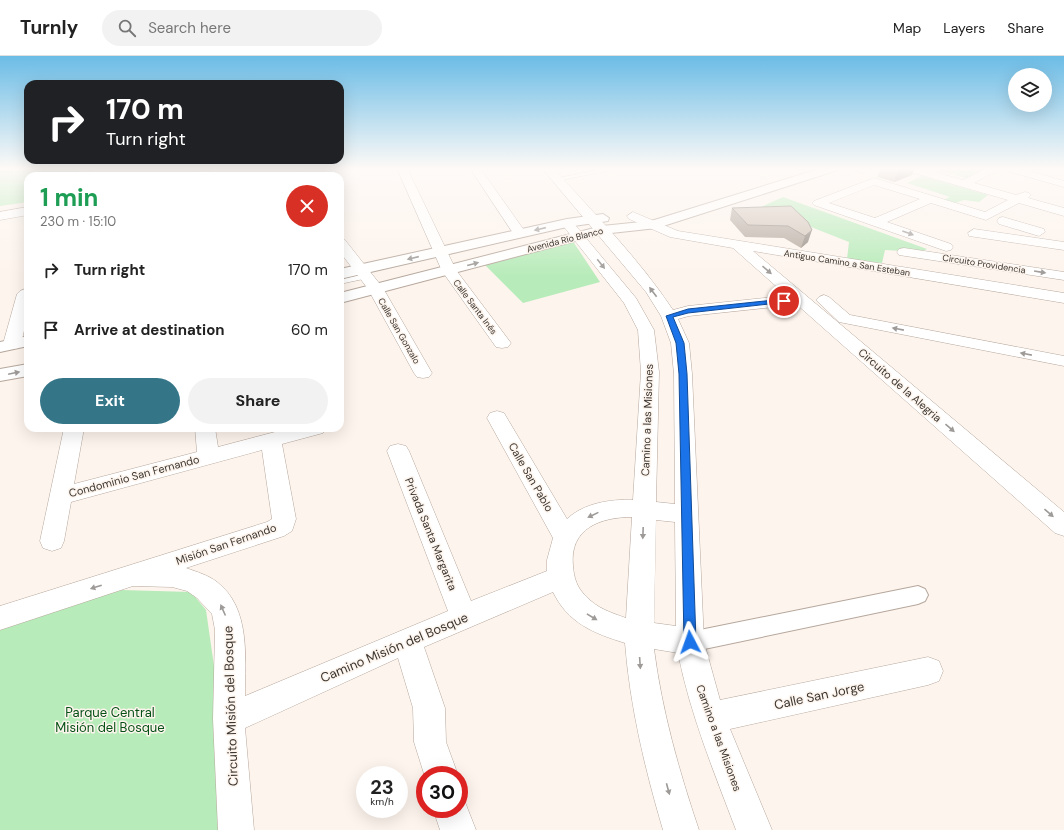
<!DOCTYPE html>
<meta charset="utf-8">
<style>
:root{--surface:#fff;--page:#f2f2f2;--text:#222;--muted:#767676;--line:#e0e0e0;--accent:#347688}
body{margin:0;font-family:"DM Sans",sans-serif;background:var(--page);color:var(--text);height:100vh;display:flex;flex-direction:column;font-size:15px;white-space:nowrap}
*{box-sizing:border-box;margin:0}
p{font-size:13px;color:var(--muted)}
.icon{flex:none;width:22px;height:22px;fill:none;stroke:currentColor;stroke-width:2;stroke-linecap:round;stroke-linejoin:round}
.map{position:relative;flex:1;overflow:hidden}
.sheet{position:absolute;left:24px;top:116px;width:320px;height:260px;display:flex;flex-direction:column;background:var(--surface);border-radius:12px;box-shadow:0 4px 16px #0002}
.sheet>*{flex:none}
.top-card{position:absolute;left:24px;top:24px;width:320px;height:84px;border-radius:12px;box-shadow:0 4px 16px #0002;background:#202124;color:#fff;overflow:hidden}
.tools{position:absolute;left:1008px;top:12px;display:grid;gap:8px}
.tools a{display:grid;place-items:center;width:44px;height:44px;border-radius:50%;background:var(--surface);box-shadow:0 4px 16px #0002;font-size:20px}
.speed{position:absolute;left:356px;top:710px;display:flex;gap:8px;font-size:20px;font-weight:700;text-align:center}
.speed>*{display:grid;place-content:center;width:52px;height:52px;border-radius:50%;background:var(--surface);box-shadow:0 4px 16px #0002;line-height:1}
.speed small{font-size:10px;font-weight:400}
.speed .limit{border:6px solid #d22;background:#fff;color:#111}
.pin{position:absolute;display:grid;place-items:center;width:34px;height:34px;color:#fff;margin:-17px;border:2px solid #fff;border-radius:50%;box-shadow:0 1px 4px #0007}
.me{position:absolute;width:44px;margin:-22px;rotate:356deg;stroke-linejoin:round;filter:drop-shadow(0 0 3px #0008)}
.turn{display:flex;align-items:center;gap:14px;height:84px;padding:0 16px;font-size:18px}
.turn .icon{width:52px;height:52px;stroke-width:2.5}
.turn b{display:block;font-size:28px;line-height:34px}
.round{display:grid;place-items:center;flex:none;width:42px;height:42px;border-radius:21px;background:var(--page)}
.overview{display:flex;align-items:center;justify-content:space-between;height:68px;padding:0 16px}
h1{font-size:24px;font-weight:700;line-height:30px;color:#1e9e55}
.button{display:flex;gap:8px;margin-top:auto;padding:8px 16px}
.button a{flex:1;height:46px;border-radius:24px;background:var(--accent);color:#fff;font-size:16px;font-weight:700;line-height:46px;text-align:center}
.button a+a{background:var(--page);color:var(--text)}
ul{padding:0;list-style:none}
li{display:flex;align-items:center;gap:12px;height:60px;padding:0 16px}
li div{flex:1}
li b{display:block;font-size:15px}
li em{font-style:normal}
header{display:flex;align-items:center;gap:24px;box-sizing:border-box;height:56px;padding:0 20px;background:var(--surface);border-bottom:1px solid var(--line)}
header strong{font-size:19px}
nav{display:flex;gap:22px;margin-inline-start:auto;font-size:14px}
.search{width:280px;height:36px;background:var(--page);display:flex;align-items:center;gap:10px;box-sizing:border-box;padding:0 14px;border-radius:22px;color:var(--muted);font-size:15px}
.map>svg:first-child{display:block}
.green{fill:#b7ebb9}
.lines{fill:none;stroke-linecap:round;stroke-linejoin:round}
.service-casing{stroke:#b6a79c;stroke-width:1}
.pedestrian-casing{stroke:#b6a79c;stroke-width:2}
.minor-casing{stroke:#b6a79c;stroke-width:1}
.tertiary-casing{stroke:#b6a79c;stroke-width:2}
.service{fill:#fff;fill-rule:evenodd}
.pedestrian{fill:#fff;fill-rule:evenodd}
.minor{fill:#fff;fill-rule:evenodd}
.tertiary{fill:#fff;fill-rule:evenodd}
.wall{fill:#b5a99f}
.shaded-wall{fill:#938982}
.building{fill:#d2c4b9;stroke:#938982}
.oneway{fill:#9d9a98}
.route{fill:#1a73e8;stroke:#114b97}
.labels{text-anchor:middle;stroke-width:3;stroke-linejoin:round;paint-order:stroke}
.far-street-label{font-size:9px;fill:#3b3631;stroke:#fdf4ed}
.street-label{font-size:11px;fill:#3b3631;stroke:#fdf4ed}
.near-street-label{font-size:13px;fill:#3b3631;stroke:#fdf4ed}
.near-park-label{font-size:13px;fill:#055116;stroke:#fdf4ed}
</style>
<header>
<strong>Turnly</strong>
<div class="search"><svg class="icon" aria-label="search" viewBox="0 0 24 24"><circle cx="10" cy="10" r="6"/><path d="M15 15l6 6"/></svg>Search here</div>
<nav><a>Map</a><a>Layers</a><a>Share</a></nav>
</header>
<div class="map">
<svg width="1064" height="774" viewBox="0 0 1064 774">
<rect width="100%" height="100%" fill="#fdf4ed"/>
<g class="green">
<path d="M0,112H78L83,120H28V146L0,150Z"/>
<path d="M942,112H988L970,123L937,114Z"/>
<path d="M922,120L988,139L979,146L964,144L952,148L943,144L950,141L907,127Z"/>
<path d="M783,141L927,193L921,196L885,194L882,207L847,203L849,186L761,151Z"/>
<path d="M572,184L600,226L523,247L483,207Z"/>
<path d="M122,534L191,536L206,554L222,666L226,774H0V571Z"/>
</g>
<g class="lines">
<defs>
<g id="service">
<path d="M608,112H621L557,125L554,123Z"/>
<path d="M847,112H875L863,117Z"/>
<path d="M365,218L369,220L368,222L340,228V224Z"/>
</g>
<path id="pedestrian" d="M918,530L925,533L928,539L925,545L918,548L690,596L682,593L679,586L682,579L690,576Z"/>
<g id="minor">
<path d="M77,112H87L92,120H82Z"/>
<path d="M227,112H262L261,114L308,112L303,115L262,120H238L239,117L214,120H181L186,117Z"/>
<path d="M325,112H335L336,120H326Z"/>
<path d="M397,112H407L456,214L511,287L508,291L502,292L496,291L442,215Z"/>
<path d="M470,112H480L526,177L525,180H515Z"/>
<path d="M542,112H553C595,158 639,203 673,254L688,250L784,240L789,242L792,245L789,248L784,250L689,260L678,263L689,287L692,318L704,586L720,644L928,601L939,605L943,615L939,625L928,629L730,673L772,774H736C714,716 690,658 678,597L654,593C662,655 679,715 699,774H663C645,713 630,651 625,587C593,577 568,567 553,536L424,591L445,652L446,686L458,719H425V721L414,686L413,652L398,602L245,672L254,774H218L213,663L215,574L212,558L197,542L187,535L172,531L133,530L0,574V550L267,466L272,463L262,394L71,446L64,485L61,492L52,495L43,492L40,485L64,372H84L74,428L197,396L195,372H215L218,391L290,372H326L323,377L282,388L296,463L292,475L284,480L186,512C197,516 208,519 217,526C251,552 245,602 245,640L448,555L387,395L390,390L398,388L406,390L409,395L471,545L547,515V504L553,482L487,362L490,357L497,355L504,357L567,463C584,447 611,443 633,444L641,316L638,274L624,247L561,167L567,163L571,164L636,242L654,274L659,316L656,446L675,448L674,318L671,287L661,260L646,236ZM632,461L626,562C612,557 596,552 586,540C577,532 574,522 573,510C569,472 601,461 632,461ZM656,464L675,466L676,570L654,567Z"/>
<path d="M903,112H920L963,124L988,112H1019L1064,125V131L1003,114L1002,112L974,127L1016,139L1025,136L1029,137L1031,139L1028,142L1064,152V160L1019,147L986,164L931,147L887,166L951,188L953,191L951,194L946,195L814,149L812,147L814,145L874,122L985,156L1008,144L904,114ZM874,129L920,143L875,162L829,147Z"/>
<path d="M28,151V159L0,164V156Z"/>
<path d="M633,156L678,175L1064,237V247L753,195L1064,456V480L1055,477L733,192L670,181L629,163L627,160Z"/>
<path d="M1003,161L1044,173L1045,176L1039,180L999,168L997,165L999,162Z"/>
<path d="M974,173L1064,186V194L969,180L968,177Z"/>
<path d="M340,183L345,184L383,232L432,317L429,321L423,322L417,321L414,317L368,233L340,196Z"/>
<path d="M904,192L1064,216V224L899,199L897,196L899,193Z"/>
<path d="M25,233L28,234V257L21,288L18,292L12,293L6,292L3,288L17,238L20,235Z"/>
<path d="M824,239L829,241L850,259L1064,300V310L839,266L816,244L819,241Z"/>
<path d="M459,739L463,741L476,774H440L433,753H459Z"/>
</g>
<g id="tertiary">
<path d="M822,112H839L838,114L657,172L602,178L340,247V237L602,170L651,165Z"/>
<path d="M603,158L609,162L608,165L567,171L340,223V213L567,163Z"/>
<path d="M28,280V290L0,296V286Z"/>
<path d="M28,308V320L0,325V313Z"/>
</g>
</defs>
<use href="#service" class="service-casing"/>
<use href="#pedestrian" class="pedestrian-casing"/>
<use href="#minor" class="minor-casing"/>
<use href="#tertiary" class="tertiary-casing"/>
<use href="#service" class="service"/>
<use href="#pedestrian" class="pedestrian"/>
<use href="#minor" class="minor"/>
<use href="#tertiary" class="tertiary"/>
</g>
<g class="wall">
<path d="M881,112H914L912,119L894,126L877,121Z"/>
<path d="M732,152L808,166V186L801,192L784,182L745,181L730,164Z"/>
</g>
<g class="shaded-wall">
<path d="M899,112H914L912,119L894,126Z"/>
<path d="M812,174L808,186L801,192L805,180Z"/>
</g>
<path class="building" d="M791,150L808,166L812,174L805,180L788,170L748,169L732,152Z"/>
<defs><path id="oneway-solid" d="M-6-.8H1V-3.2L6.5 0L1 3.2V.8H-6Z"/></defs>
<g class="oneway">
<use href="#oneway-solid" transform="translate(540 173) rotate(167)"/>
<use href="#oneway-solid" transform="translate(908 177) rotate(20)"/>
<use href="#oneway-solid" transform="translate(413 202) rotate(167)"/>
<use href="#oneway-solid" transform="translate(473 208) rotate(-15)"/>
<use href="#oneway-solid" transform="translate(601 208) rotate(51)"/>
<use href="#oneway-solid" transform="translate(767 214) rotate(41)"/>
<use href="#oneway-solid" transform="translate(1040 216) rotate(9)"/>
<use href="#oneway-solid" transform="translate(653 236) rotate(-127)"/>
<use href="#oneway-solid" transform="translate(898 273) rotate(-169)"/>
<use href="#oneway-solid" transform="translate(1026 298) rotate(-169)"/>
<use href="#oneway-solid" transform="translate(14 317) rotate(-12)"/>
<use href="#oneway-solid" transform="translate(950 372) rotate(41)"/>
<use href="#oneway-solid" transform="translate(1049 457) rotate(41)"/>
<use href="#oneway-solid" transform="translate(593 459) rotate(154)"/>
<use href="#oneway-solid" transform="translate(643 477) rotate(92)"/>
<use href="#oneway-solid" transform="translate(96 531) rotate(162)"/>
<use href="#oneway-solid" transform="translate(223 554) rotate(-114)"/>
<use href="#oneway-solid" transform="translate(592 561) rotate(31)"/>
<use href="#oneway-solid" transform="translate(640 607) rotate(86)"/>
<use href="#oneway-solid" transform="translate(668 733) rotate(75)"/>
</g>
<linearGradient id="sky" x2="0" y2="1"><stop stop-color="#6bbce6"/><stop offset="0.51" stop-color="#fefaf7"/><stop offset="1" stop-color="#fefaf7" stop-opacity="0"/></linearGradient>
<rect width="1064" height="221" fill="url(#sky)"/>
<path class="route" d="M784,243L788,245L787,246L688,257L673,261L684,287L687,318L696,586L695,590L690,591L686,590L684,586L679,318L676,287L666,260L688,253Z"/>
<g class="labels">
<g class="far-street-label">
<text transform="translate(565 184) rotate(-14)" y="3">Avenida Río Blanco</text>
<text transform="translate(847 207) rotate(9)" y="3">Antiguo Camino a San Esteban</text>
<text transform="translate(984 208) rotate(9)" y="3">Circuito Providencia</text>
<text transform="translate(475 251) rotate(53)" y="3">Calle Santa Inés</text>
<text transform="translate(399 275) rotate(60)" y="3">Calle San Gonzalo</text>
</g>
<g class="street-label">
<text transform="translate(900 329) rotate(41)" y="4">Circuito de la Alegria</text>
<text transform="translate(647 364) rotate(-88)" y="4">Camino a las Misiones</text>
<text transform="translate(134 420) rotate(-15)" y="4">Condominio San Fernando</text>
<text transform="translate(531 421) rotate(60)" y="4">Calle San Pablo</text>
<text transform="translate(431 478) rotate(68)" y="4">Privada Santa Margarita</text>
<text transform="translate(226 488) rotate(-19)" y="4">Misión San Fernando</text>
<text transform="translate(719 682) rotate(70)" y="4">Camino a las Misiones</text>
</g>
<g class="near-street-label">
<text transform="translate(394 591) rotate(-23)" y="5">Camino Misión del Bosque</text>
<text transform="translate(819 639) rotate(-12)" y="5">Calle San Jorge</text>
<text transform="translate(230 650) rotate(-92)" y="5">Circuito Misión del Bosque</text>
</g>
<g class="near-park-label">
<text x="110" y="661">Parque Central<tspan x="110" dy="15">Misión del Bosque</tspan></text>
</g>
</g>
</svg>
<div class="tools">
<a><svg class="icon" aria-label="layers" viewBox="0 0 24 24"><path d="M12 4l9 5-9 5-9-5zM3 14l9 5 9-5"/></svg></a>
</div>
<div class="speed"><div>23<small>km/h</small></div><div class="limit">30</div></div>
<div class="pin" style="left:784px;top:245px;background:#d93025"><svg class="icon" aria-label="arrive" viewBox="0 0 24 24"><path d="M6 21V4h12l-3 4 3 4H6"/></svg></div>
<svg class="me" style="left:690px;top:586px" viewBox="-20 -20 40 40"><path d="M0-17L14 15 0 8-14 15z" fill="#1a73e8" stroke="#fff" stroke-width="4"/></svg>
<div class="top-card">
<div class="turn"><svg class="icon" aria-label="right" viewBox="0 0 24 24"><path d="M7 20v-9h11M14 6l5 5-5 5"/></svg><div><b>170 m</b>Turn right</div></div>
</div>
<section class="sheet">
<div class="overview"><div><h1>1 min</h1><p>230 m · 15:10</p></div><a class="round" style="background:#d93025;color:#fff"><svg class="icon" aria-label="close" viewBox="0 0 24 24"><path d="M6 6l12 12M18 6L6 18"/></svg></a></div>
<ul>
<li><svg class="icon" aria-label="right" viewBox="0 0 24 24"><path d="M7 20v-9h11M14 6l5 5-5 5"/></svg><div><b>Turn right</b></div><em>170 m</em></li>
<li><svg class="icon" aria-label="arrive" viewBox="0 0 24 24"><path d="M6 21V4h12l-3 4 3 4H6"/></svg><div><b>Arrive at destination</b></div><em>60 m</em></li>
</ul>
<div class="button"><a>Exit</a><a>Share</a></div>
</section>
</div>
